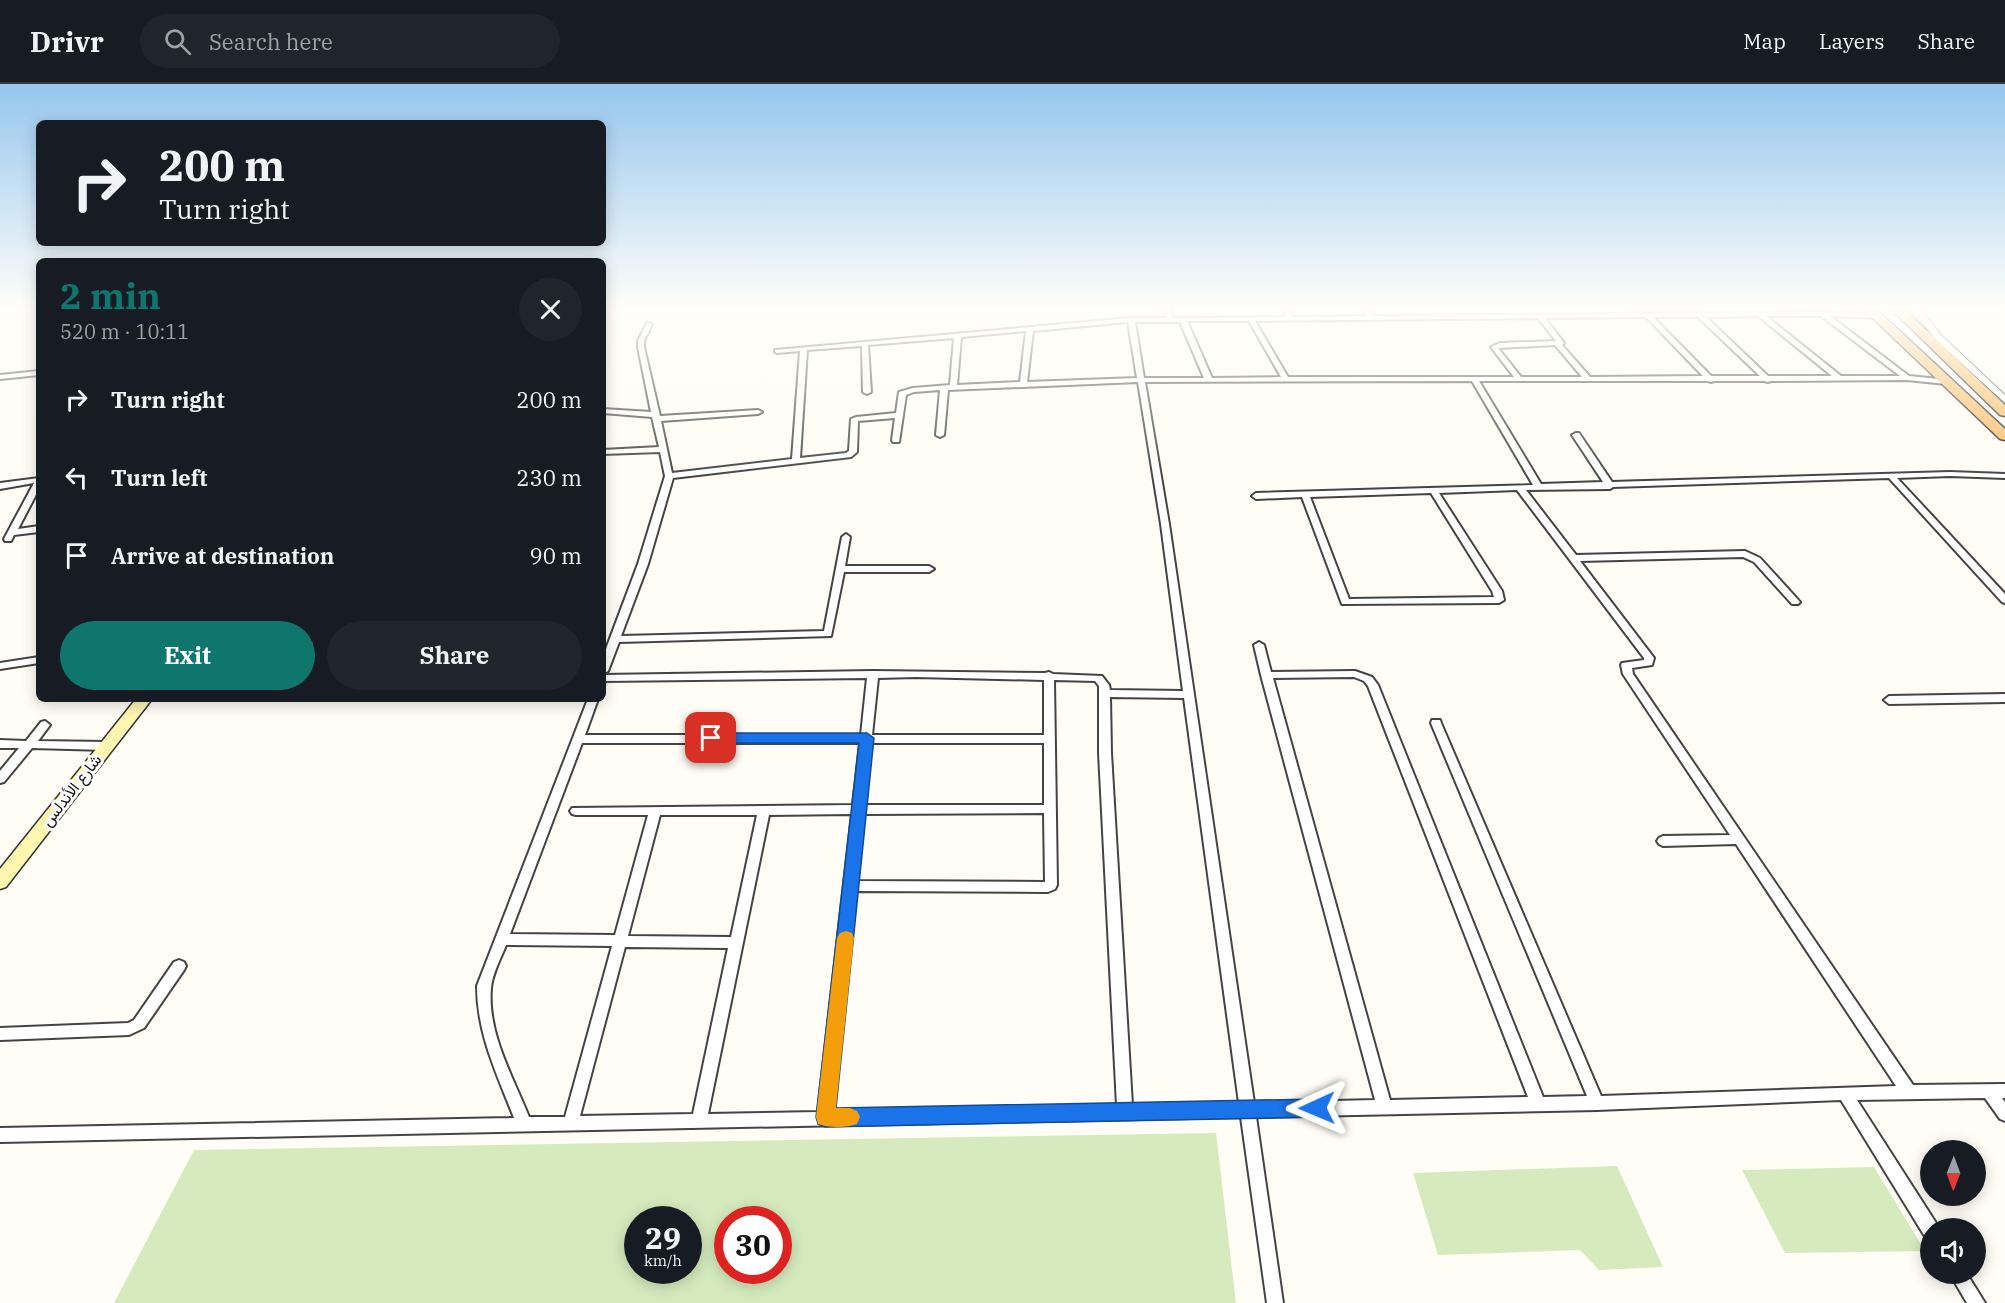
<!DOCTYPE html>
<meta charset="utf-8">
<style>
:root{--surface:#171b24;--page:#20242c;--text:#f1f3f6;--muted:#9ea1a6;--line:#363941;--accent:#0f766e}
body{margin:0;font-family:"IBM Plex Serif",Vazirmatn,serif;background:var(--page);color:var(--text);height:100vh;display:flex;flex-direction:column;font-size:22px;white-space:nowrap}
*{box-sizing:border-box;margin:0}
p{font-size:20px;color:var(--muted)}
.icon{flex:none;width:33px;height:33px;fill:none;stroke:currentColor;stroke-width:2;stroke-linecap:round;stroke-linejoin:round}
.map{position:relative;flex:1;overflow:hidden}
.details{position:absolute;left:36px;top:174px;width:570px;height:444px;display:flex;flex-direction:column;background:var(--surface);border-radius:9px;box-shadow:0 3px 15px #0003}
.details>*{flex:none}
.top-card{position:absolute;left:36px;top:36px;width:570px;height:126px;border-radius:9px;box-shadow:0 3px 15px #0003;background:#171b24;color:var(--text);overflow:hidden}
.needle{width:39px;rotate:181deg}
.fabs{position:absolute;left:1920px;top:1056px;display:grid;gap:12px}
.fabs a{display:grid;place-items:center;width:66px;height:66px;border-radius:50%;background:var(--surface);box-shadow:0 3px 15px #0003;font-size:30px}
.speed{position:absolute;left:624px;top:1122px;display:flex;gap:12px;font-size:30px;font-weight:700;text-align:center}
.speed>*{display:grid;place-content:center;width:78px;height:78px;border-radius:50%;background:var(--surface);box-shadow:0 3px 15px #0003;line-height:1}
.speed small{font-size:15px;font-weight:400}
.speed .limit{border:9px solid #d22;background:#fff;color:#111}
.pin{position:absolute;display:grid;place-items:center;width:51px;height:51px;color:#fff;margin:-26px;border-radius:12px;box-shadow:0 3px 9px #0006}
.me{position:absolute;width:66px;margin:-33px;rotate:269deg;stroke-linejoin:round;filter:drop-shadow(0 0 4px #0008)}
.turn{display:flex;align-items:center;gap:21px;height:126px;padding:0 24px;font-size:27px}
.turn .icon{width:78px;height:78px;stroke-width:2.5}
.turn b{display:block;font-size:42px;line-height:51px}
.round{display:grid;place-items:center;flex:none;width:63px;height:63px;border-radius:32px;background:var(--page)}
.head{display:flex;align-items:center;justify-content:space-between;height:102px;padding:0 24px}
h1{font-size:36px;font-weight:800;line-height:45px;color:var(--accent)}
.action{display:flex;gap:12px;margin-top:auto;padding:12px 24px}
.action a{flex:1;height:69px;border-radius:36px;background:var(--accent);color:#fff;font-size:24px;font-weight:800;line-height:69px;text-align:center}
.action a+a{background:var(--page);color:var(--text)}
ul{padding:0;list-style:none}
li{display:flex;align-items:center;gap:18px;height:78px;padding:0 24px}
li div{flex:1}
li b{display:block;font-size:22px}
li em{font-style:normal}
header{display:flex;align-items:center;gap:36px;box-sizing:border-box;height:84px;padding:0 30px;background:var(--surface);border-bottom:2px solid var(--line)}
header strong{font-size:28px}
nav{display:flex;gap:33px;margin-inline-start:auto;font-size:21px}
.search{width:420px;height:54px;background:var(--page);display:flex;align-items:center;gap:15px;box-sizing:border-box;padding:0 21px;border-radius:33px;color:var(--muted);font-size:22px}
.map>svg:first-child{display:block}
.green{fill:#d5ebbd;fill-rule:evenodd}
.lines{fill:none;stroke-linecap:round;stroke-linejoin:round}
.minor-casing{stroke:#444;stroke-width:4}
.tertiary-casing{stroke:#444;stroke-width:2}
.secondary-casing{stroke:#333;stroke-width:3}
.trunk-casing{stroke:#222;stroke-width:3}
.minor{fill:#fff;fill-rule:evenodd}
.tertiary{fill:#fff;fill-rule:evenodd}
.secondary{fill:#fff6b0;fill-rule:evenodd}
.trunk{fill:#f7bc64;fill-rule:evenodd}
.route{fill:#1a73e8;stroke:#114b97;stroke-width:1.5}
.slow{fill:#f59e0b}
.labels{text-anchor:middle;stroke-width:6;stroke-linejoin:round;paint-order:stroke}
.street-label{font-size:16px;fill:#111;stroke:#fff}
</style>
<header>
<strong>Drivr</strong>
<div class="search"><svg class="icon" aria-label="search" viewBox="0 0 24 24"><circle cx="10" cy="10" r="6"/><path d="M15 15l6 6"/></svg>Search here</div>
<nav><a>Map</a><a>Layers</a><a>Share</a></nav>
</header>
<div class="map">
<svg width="2005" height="1219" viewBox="0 0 2005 1219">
<rect width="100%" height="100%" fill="#fffdf5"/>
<g class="green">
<path d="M1216,1049L1236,1219H114L194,1066ZM638,1136H688V1186H638ZM728,1136H778V1186H728Z"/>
<path d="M1617,1082L1663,1183L1599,1186L1580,1166L1438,1171L1413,1089Z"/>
<path d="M1874,1083L1925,1167L1785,1169L1742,1086Z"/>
</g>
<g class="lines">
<defs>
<g id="minor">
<path d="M1164,223H1170L1173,234L1287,233L1281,223H1287L1293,233L1366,232L1360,223H1366L1372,232L1823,228L1878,231L1881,233L1880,234L1830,232L1909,292L1949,296V300H1946L1907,296L1771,297L1768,298L1764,297H1714L1711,298L1708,297H1479L1541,400L1603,398L1572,351L1576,349H1579L1612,398L1950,388L2005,390V394L1950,392L1897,394L2005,510V519L2002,518L1889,394L1613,403L1610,405L1526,406L1576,471L1745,467L1760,474L1800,518L1798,520H1792L1754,478L1743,473L1580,477L1654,574L1652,581L1632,584L1633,590L1913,1001L2005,1000V1014H2002L2005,1018V1037L2000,1035L1985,1014L1857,1016L1936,1139L1938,1144H1930V1153L1924,1151L1841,1016L1597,1026L1256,1033L1283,1219H1267L1241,1033L0,1058V1044L514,1034C497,990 477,950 477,902L588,615H598L585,651H861L867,594L603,597V591L873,587L1045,589L1049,588L1053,590L1102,592L1109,601L1110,606L1183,607L1161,440L1138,298L948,306L944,351L940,353L936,351L940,306L914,308L906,311L899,358H893L892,356L895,334L858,337L857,368L851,373L673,394L648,480L621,552L824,547L842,453L846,450L850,453L845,482H929L934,485L929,488H844L831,552L619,558L608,587L603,590V573L638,480L665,392L660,368L603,370V366L659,363L652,333L603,329V325L651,328L638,263V257L647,239L652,240L644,257V263L660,332L758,326L762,328L758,330L661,337L672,389L792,375L800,267L777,269L775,268V266L1131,234H1166ZM1758,232L1832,292H1768L1706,233ZM1766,232H1821L1900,292H1841ZM1646,233L1703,292L1590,293L1562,261L1564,259L1545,234ZM1653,233H1698L1760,292H1711ZM1538,234L1556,257L1500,259L1491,263L1514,293H1288L1255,237ZM1187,237H1249L1281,293L1212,294ZM1128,238L1137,294L1027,298L1033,247ZM1135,238H1180L1204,294H1144ZM1026,247L1020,298L957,301L961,253ZM954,254L950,301L913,304L899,308L896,329L856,333L851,335L849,367L846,369L800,374L807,266L862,262L863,308L867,310L871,308L868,261ZM1555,261L1582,293H1521L1498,264ZM1472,297L1533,401L1256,409L1252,412L1256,415L1302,413L1342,520L1499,519L1504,516L1502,507L1439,409L1517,406L1644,574V576L1622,579L1621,581L1623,590L1730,751L1663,752L1659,754L1657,757L1659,760L1663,762L1736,760L1896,1002L1601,1012L1441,639L1440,636H1432L1431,639L1587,1012L1543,1013L1378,601L1372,593L1355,587L1271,588L1264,561L1259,558L1254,561L1261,591L1375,1016L1254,1019L1169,440L1145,298ZM1431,409L1492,507L1494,513L1349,515L1310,413ZM916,593L1044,596V651H872L878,594ZM1354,593L1364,597L1368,602L1528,1013L1390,1016L1273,594ZM1054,596L1095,597L1099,602V669L1117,1022L833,1027L856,807L1048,808L1055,805L1057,801ZM1110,613L1184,614L1239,1019L1132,1021L1111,669ZM582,659H860L853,721L572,724L570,727L572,730L576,731H648L615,851L510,850ZM871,659H1044V721H865ZM1044,729L1045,798L857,797L864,730ZM852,730L818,1028L708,1030L769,731ZM660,731H757L731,853L628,852ZM506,861L612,862L565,1033H529C513,993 487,949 491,904C492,890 501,874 506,861ZM625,863L728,864L693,1030L580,1032Z"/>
<path d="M39,287V291L0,295V291Z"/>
<path d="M39,394V405L18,445L39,442V448L14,451L11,457H5L4,455L34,399L0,405V399Z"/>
<path d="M39,573V579L0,585V579Z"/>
<path d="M2005,610V618L1889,620L1884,616L1889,612Z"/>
<path d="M45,637L50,641L38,657L106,658L110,659L112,662L110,665L106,666L32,664L4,698L0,699V687L19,664H0V656L26,657L41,638Z"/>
<path d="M179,876L184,878L186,882L184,886L144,944L129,951L0,956V944L128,939L134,936L174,878Z"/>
<path d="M1950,1190H1967L1985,1219H1967Z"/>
</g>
<path id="tertiary" d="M1910,223H1918L1942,252L2005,311V319L1936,256Z"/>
<path id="secondary" d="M136,615H152L6,803L0,805V785Z"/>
<g id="trunk">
<path d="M1861,223H1874L2005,345V356L2000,355Z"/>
<path d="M1889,223H1902L2005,321V332L2000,331Z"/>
</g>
</defs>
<use href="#minor" class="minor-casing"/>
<use href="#tertiary" class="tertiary-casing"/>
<use href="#secondary" class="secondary-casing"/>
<use href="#trunk" class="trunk-casing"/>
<use href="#minor" class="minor"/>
<use href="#tertiary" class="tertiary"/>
<use href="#secondary" class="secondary"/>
<use href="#trunk" class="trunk"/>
</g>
<linearGradient id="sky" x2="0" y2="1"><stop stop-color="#95c6ee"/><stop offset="0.57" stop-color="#fffefa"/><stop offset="1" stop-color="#fffefa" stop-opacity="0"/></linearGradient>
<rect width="2005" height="394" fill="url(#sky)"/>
<path class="route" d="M711,649H867L874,654L836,1024L1317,1015L1323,1018L1326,1024L1323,1031L1317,1033L825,1043L818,1040L816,1033L859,659H711L704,654Z"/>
<path class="slow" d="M846,847L852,849L854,854L836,1024H850L857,1027L860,1033L857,1040C846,1044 830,1044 818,1040L816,1033L837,854L840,849Z"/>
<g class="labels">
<g class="street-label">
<text transform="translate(71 706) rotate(-52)" y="6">شارع الأندلس</text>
</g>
</g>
</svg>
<div class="fabs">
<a><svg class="needle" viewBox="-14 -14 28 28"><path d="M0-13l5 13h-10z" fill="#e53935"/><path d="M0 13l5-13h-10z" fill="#9ea1a6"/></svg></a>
<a><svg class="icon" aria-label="sound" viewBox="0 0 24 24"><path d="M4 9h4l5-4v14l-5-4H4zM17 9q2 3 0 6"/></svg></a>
</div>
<div class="speed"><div>29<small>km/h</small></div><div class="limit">30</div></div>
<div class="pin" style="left:711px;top:654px;background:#d93025"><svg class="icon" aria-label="arrive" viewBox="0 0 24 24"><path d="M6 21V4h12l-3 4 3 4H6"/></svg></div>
<svg class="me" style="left:1317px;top:1024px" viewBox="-20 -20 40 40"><path d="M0-17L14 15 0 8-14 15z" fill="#1a73e8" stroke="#fff" stroke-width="4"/></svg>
<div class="top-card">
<div class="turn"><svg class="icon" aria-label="right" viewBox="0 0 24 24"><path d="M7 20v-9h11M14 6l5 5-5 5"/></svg><div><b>200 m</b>Turn right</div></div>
</div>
<section class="details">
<div class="head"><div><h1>2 min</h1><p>520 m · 10:11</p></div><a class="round"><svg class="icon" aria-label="close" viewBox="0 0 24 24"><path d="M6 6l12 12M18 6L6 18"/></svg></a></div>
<ul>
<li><svg class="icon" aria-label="right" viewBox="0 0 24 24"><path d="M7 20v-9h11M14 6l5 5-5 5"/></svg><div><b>Turn right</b></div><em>200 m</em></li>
<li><svg class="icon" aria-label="left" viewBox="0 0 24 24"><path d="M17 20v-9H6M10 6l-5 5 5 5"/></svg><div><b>Turn left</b></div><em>230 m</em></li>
<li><svg class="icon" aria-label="arrive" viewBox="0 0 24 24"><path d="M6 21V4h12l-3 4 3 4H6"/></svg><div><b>Arrive at destination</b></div><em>90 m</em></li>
</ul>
<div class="action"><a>Exit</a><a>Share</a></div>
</section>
</div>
